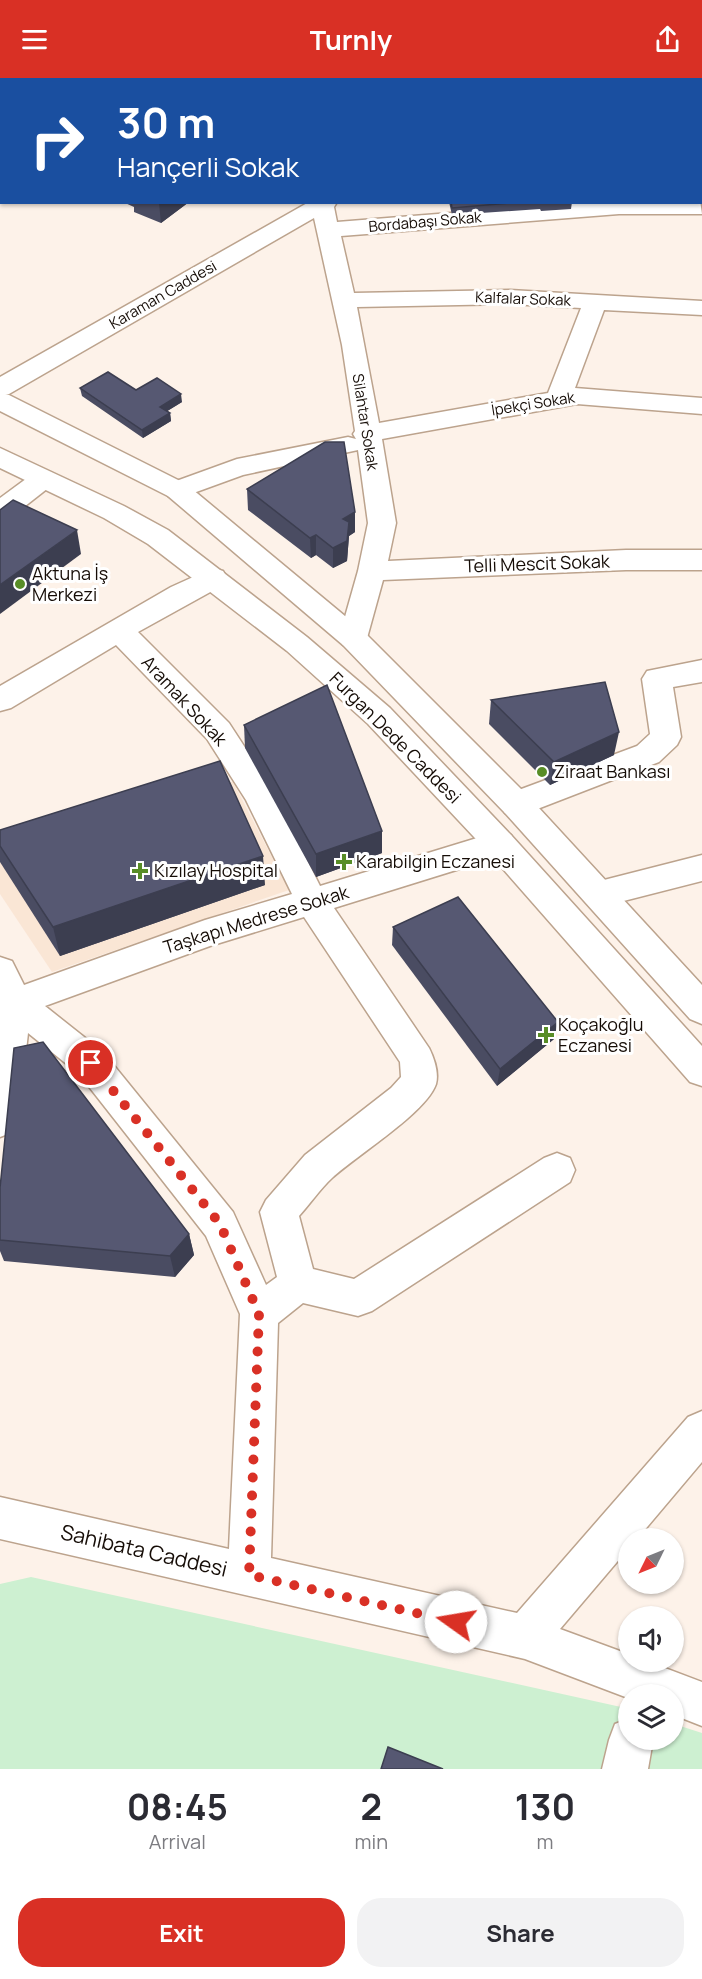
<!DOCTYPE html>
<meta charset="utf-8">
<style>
:root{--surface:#fff;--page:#f2f2f3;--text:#2b2b33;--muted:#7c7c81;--accent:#d93025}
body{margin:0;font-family:Manrope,sans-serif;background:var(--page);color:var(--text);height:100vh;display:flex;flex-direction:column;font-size:22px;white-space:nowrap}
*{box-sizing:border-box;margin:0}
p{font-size:20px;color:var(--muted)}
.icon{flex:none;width:33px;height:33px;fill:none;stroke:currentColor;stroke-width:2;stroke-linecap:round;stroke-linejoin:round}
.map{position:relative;height:1691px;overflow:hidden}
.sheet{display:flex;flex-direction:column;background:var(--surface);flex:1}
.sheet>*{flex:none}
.top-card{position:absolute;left:0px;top:0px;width:702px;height:126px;box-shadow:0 2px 4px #0004;background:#1a4fa0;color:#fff;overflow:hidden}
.needle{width:39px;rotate:227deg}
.buttons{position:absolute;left:618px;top:1450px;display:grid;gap:12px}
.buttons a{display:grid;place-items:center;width:66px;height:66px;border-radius:50%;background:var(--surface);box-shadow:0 2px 4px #0004;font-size:30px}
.pin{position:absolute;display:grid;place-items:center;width:51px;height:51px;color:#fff;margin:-26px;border:3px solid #fff;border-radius:50%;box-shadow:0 2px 6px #0007}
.me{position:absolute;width:66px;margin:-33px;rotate:283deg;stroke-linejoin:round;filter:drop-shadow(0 0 4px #0008)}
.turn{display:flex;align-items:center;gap:21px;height:126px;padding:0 18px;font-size:27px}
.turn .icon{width:78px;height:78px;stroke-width:2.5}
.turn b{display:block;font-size:42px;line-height:51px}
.eta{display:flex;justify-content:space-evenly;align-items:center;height:102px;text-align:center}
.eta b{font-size:36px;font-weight:700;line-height:42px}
.button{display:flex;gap:12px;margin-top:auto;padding:12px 18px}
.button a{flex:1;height:69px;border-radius:24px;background:var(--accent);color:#fff;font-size:24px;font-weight:700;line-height:69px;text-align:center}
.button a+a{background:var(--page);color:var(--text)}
header{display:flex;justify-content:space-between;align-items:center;height:78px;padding:0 18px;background:var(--accent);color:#fff;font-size:27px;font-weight:700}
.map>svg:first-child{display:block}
.built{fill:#fae6d5}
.green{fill:#cdf0d1}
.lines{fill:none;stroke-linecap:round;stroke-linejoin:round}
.minor-casing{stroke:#bca38d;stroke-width:3}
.major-casing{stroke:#bca38d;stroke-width:3}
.minor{fill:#fff;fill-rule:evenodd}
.major{fill:#fff;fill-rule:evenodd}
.wall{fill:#4a4c62}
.shaded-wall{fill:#3c3e50}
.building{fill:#565872;stroke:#3c3e50;stroke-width:1.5}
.route{stroke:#d93025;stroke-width:10;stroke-dasharray:0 18}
.poi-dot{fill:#588d26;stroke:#fff;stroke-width:2}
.labels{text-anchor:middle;stroke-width:6;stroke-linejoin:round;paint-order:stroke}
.far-street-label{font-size:15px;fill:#150c06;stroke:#fff}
.street-label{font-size:18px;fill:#150c06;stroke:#fff}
.poi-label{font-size:18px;fill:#150c06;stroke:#fff;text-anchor:start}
.near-street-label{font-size:21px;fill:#150c06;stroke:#fff}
</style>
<header><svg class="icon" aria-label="menu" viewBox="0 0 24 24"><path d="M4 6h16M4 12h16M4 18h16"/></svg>Turnly<svg class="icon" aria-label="share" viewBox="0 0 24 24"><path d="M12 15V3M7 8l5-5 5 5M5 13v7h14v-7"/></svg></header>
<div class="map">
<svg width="702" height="1691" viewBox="0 0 702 1691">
<rect width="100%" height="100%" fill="#fdf2e9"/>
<path class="built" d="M233,704L289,812L52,894L0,816V774L199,705Z"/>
<path class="green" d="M31,1499L621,1629L628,1631V1662H674V1646L702,1655V1691H0V1506Z"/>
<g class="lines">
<defs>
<g id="minor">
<path d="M372,0H393L394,2H373Z"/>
<path d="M591,0H615L590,2Z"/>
<rect x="700" y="43" width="2" height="12"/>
<path d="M700,122L702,136H619L341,158L354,215L510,212L702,223V237L604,232L575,310L702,320V336L577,326L382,361L396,445L388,483L626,472H702V492H626L383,502L367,560L363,567L353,570L343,567L339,560L358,493L368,445L358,372L243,397L177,421L168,418L164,412L168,406L237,381L348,359L356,361L353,356L355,353L342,267L314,140L9,316L0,318V299L309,124H337L334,129L337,144L590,124H700ZM510,226L581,230L548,315L379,345L357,229Z"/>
<path d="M43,392L52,395L56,401L52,407L10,440L0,443V420L34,395Z"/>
<path d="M213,490L223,493L227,500L223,507L138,554L229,645L270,708L320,808L500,753L511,757L516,766L511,775L334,830L429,970C434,980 439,995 436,1006C426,1035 357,1077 332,1100C320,1111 310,1126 299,1138L313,1191L354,1201L544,1080L557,1075L570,1080L575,1092L570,1104L372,1233L358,1238L303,1225L278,1245L271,1480L517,1535L688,1339L702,1333V1384L637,1461H628V1471L560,1551L628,1576V1584H649L702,1604V1648L674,1637V1617H628V1620L525,1581L0,1461V1419L229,1471L240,1236L206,1158L79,996L28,955L18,1043L13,1054L0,1059V879L12,883L24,907L205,842L292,816L246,722L207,661L116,567L11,630L0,633V608L171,509ZM304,839L400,984L401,999L391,1010L305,1077L266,1122L260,1134L277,1199L266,1207L233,1134L103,974L45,928L210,868Z"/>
<path d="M702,582V604L673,609L681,659L677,667L659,684L527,735L516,738L505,735L500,726L505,717L637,668L650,656L642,601L647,593Z"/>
<path d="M702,777V803L600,829L588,825L584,816L588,807L600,803Z"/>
<path d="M628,1641V1662H653L648,1691H602L609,1662L615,1646Z"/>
</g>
<g id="major">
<path d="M0,0H12L2,2L0,8Z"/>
<path d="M0,315L9,317L186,406L363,553L527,717L702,907V946L690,941L505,735L343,567L168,418L0,333Z"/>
<path d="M0,370L124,428L168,452L307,559L390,630L511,757L702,968V1008L690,1004L489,775L368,646L287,573L148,466L104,440L0,390Z"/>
</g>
</defs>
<use href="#minor" class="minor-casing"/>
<use href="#major" class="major-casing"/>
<use href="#minor" class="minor"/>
<use href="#major" class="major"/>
</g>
<g class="wall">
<path d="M233,0H340L342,2H233Z"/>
<path d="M425,0H495L497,1L426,2Z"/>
<path d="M123,124H189L161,145L134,134V129Z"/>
<path d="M449,124H572L571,131L541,133L540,131L452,137Z"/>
<path d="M80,310L136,312L182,324L167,333L170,335L171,343L143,360L82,318Z"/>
<path d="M247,411L355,454L349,458L347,483L333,490L316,477L311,480L248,432Z"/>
<path d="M491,622L614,677L550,707L489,646Z"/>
<path d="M244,647L382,775L316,799L245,670Z"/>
<path d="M0,752L265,807L60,878L0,784Z"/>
<path d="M393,849L554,961L497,1008L392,867Z"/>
<path d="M0,1110L189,1156L194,1177L175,1199L4,1183L0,1173Z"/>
</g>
<g class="shaded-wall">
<path d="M189,124L161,145L159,125Z"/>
<path d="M181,316L182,324L161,337L160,329Z"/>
<path d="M170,335L171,343L143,360L142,352Z"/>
<path d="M355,434V454L349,458L347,483L333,490V470L343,441Z"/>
<path d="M77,452L81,476L0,536V507Z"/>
<path d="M316,457V477L311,480L310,460Z"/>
<path d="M619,654L614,677L550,707L554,684Z"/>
<path d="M382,753V775L316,799V776Z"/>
<path d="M263,778L265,807L60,878L53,849Z"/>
<path d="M558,944L554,961L497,1008L500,991Z"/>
<path d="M189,1156L194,1177L175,1199L170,1178Z"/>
</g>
<g class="building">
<path d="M262,0H340L342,2L260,1Z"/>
<path d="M433,0H495L497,1L435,2Z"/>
<path d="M451,124H522L452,130Z"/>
<path d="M108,294L136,312L157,300L181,316L160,329L170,335L142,352L80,310Z"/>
<path d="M325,364H344L355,434L343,441L349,444L347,463L333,470L316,457L310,460L247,411Z"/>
<path d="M13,422L77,452L0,507V432Z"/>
<path d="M605,604L619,654L554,684L491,622Z"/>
<path d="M327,607L382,753L316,776L244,647Z"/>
<path d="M220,683L263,778L53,849L0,768V752Z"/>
<path d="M458,819L558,944L500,991L393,849Z"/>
<path d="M43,964L189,1156L170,1178L0,1162V1110L14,970Z"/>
<path d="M388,1669L443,1691H381Z"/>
</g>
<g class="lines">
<path class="route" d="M91,985L220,1146L259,1236L249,1497L456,1544"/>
</g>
<g class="poi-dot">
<circle cx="20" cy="506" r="6"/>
<circle cx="542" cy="694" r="6"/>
<path d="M341 775h6v6h6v6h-6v6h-6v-6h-6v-6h6z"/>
<path d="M137 784h6v6h6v6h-6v6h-6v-6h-6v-6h6z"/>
<path d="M543 948h6v6h6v6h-6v6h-6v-6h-6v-6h6z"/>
</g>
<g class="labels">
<g class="far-street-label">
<text transform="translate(425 144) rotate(-5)" y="5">Bordabaşı Sokak</text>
<text transform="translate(163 217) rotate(-30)" y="5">Karaman Caddesi</text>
<text transform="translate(523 221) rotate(2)" y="5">Kalfalar Sokak</text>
<text transform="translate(533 326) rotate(-9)" y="5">İpekçi Sokak</text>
<text transform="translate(365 344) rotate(81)" y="5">Silahtar Sokak</text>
</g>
<g class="street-label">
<text transform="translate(537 486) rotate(-2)" y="6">Telli Mescit Sokak</text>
<text transform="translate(184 623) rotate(47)" y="6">Aramak Sokak</text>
<text transform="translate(395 660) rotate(45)" y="6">Furgan Dede Caddesi</text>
<text transform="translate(256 842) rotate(-17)" y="6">Taşkapı Medrese Sokak</text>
</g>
<g class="poi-label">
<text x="32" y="502">Aktuna İş<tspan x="32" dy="21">Merkezi</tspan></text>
<text x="554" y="700">Ziraat Bankası</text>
<text x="356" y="790">Karabilgin Eczanesi</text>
<text x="154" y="799">Kızılay Hospital</text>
<text x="558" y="953">Koçakoğlu<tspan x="558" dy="21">Eczanesi</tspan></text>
</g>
<g class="near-street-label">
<text transform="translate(144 1473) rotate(13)" y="7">Sahibata Caddesi</text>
</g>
</g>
</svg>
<div class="buttons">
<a><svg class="needle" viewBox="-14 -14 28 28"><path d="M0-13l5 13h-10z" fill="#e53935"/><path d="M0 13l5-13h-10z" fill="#7c7c81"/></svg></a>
<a><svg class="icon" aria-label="sound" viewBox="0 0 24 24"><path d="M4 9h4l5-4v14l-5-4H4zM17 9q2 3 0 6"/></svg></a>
<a><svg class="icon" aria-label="layers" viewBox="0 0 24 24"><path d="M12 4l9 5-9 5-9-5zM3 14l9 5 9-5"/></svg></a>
</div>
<div class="pin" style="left:91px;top:985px;background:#d93025"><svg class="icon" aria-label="arrive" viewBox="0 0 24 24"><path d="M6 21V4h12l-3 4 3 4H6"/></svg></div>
<svg class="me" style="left:456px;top:1544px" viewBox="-20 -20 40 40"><circle r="19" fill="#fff"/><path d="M0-13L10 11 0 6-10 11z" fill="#d93025"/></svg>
<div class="top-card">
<div class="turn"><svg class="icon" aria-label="right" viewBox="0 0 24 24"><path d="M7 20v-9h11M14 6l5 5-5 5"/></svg><div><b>30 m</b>Hançerli Sokak</div></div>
</div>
</div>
<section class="sheet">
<div class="eta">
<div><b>08:45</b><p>Arrival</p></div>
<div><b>2</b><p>min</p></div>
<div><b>130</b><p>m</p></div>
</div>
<div class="button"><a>Exit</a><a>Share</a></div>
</section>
